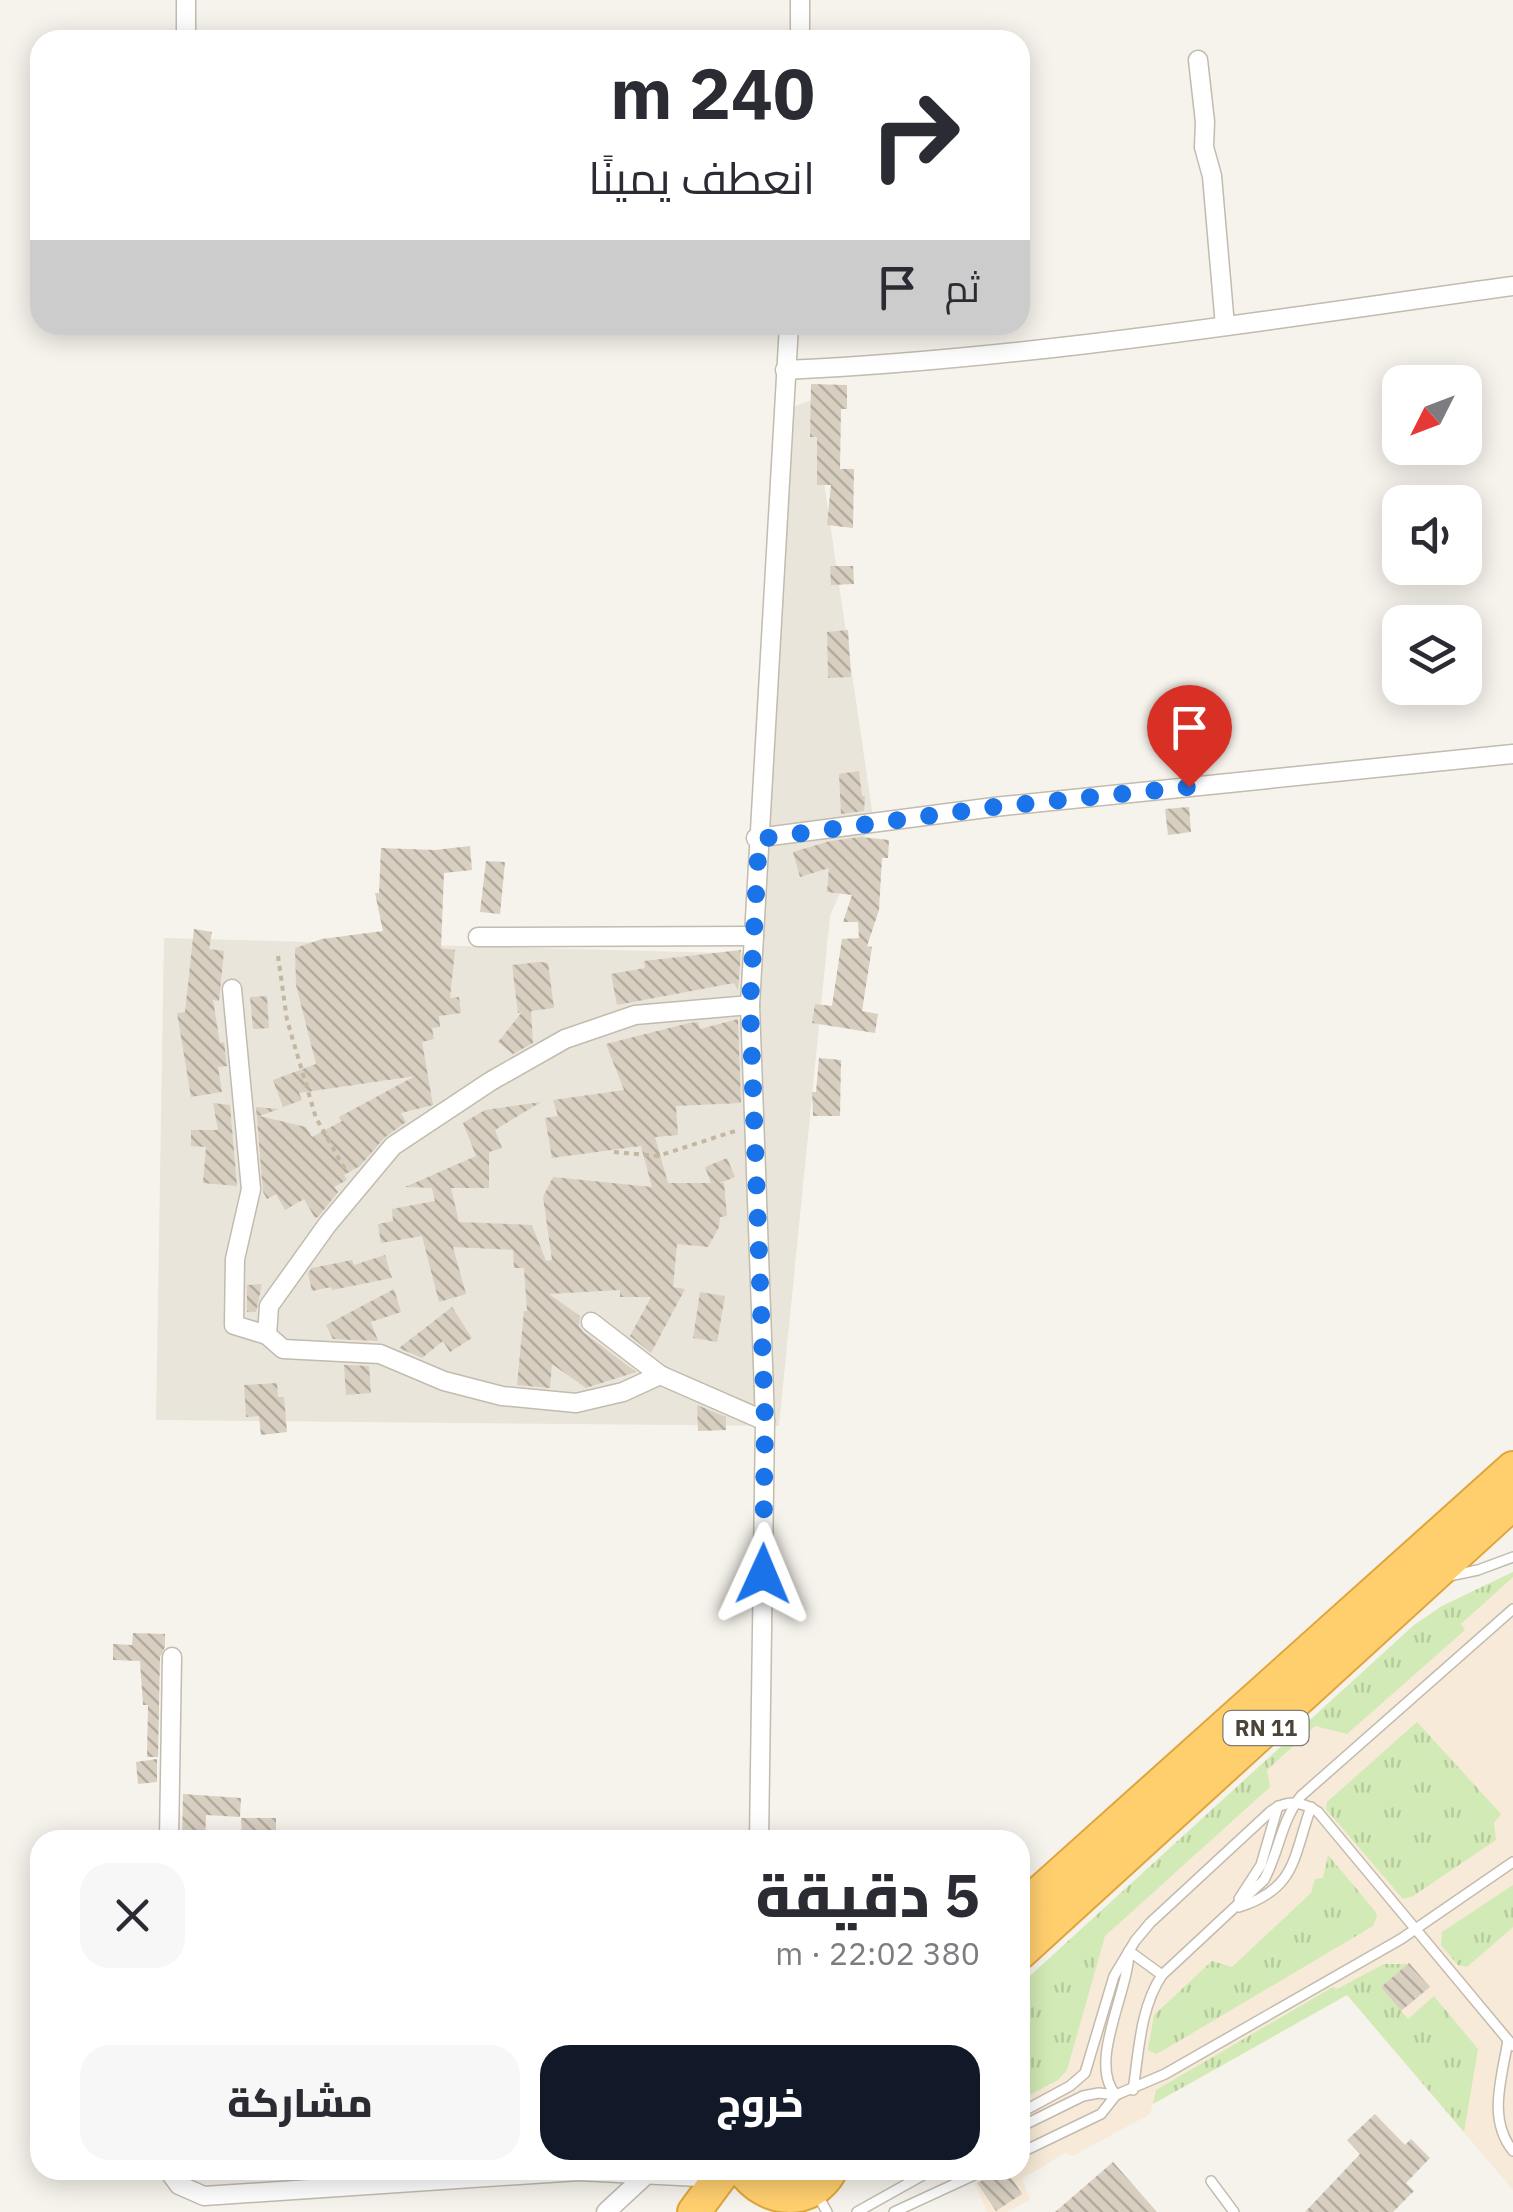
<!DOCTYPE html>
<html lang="ar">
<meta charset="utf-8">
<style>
:root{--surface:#fff;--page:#f7f7f7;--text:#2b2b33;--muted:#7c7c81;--accent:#111827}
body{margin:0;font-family:"IBM Plex Sans",Cairo,sans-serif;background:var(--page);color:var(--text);direction:rtl;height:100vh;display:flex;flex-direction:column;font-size:38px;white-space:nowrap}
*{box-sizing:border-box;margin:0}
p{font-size:32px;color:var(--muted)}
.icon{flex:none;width:55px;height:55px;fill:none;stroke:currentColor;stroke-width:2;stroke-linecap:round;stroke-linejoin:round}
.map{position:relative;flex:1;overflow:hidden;direction:ltr}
.drawer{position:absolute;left:30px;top:1830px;width:1000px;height:350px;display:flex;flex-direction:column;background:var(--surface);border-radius:30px;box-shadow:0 5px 25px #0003;direction:rtl}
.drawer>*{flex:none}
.hud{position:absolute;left:30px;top:30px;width:1000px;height:305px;border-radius:30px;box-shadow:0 5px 25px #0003;direction:rtl;background:#fff;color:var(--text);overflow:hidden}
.needle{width:65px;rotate:228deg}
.buttons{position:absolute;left:1382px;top:365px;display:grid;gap:20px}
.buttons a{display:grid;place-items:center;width:100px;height:100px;border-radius:20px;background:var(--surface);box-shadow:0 5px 25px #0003;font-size:50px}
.pin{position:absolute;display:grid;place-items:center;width:85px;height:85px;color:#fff;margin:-102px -42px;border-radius:50% 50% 50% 0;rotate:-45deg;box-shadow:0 0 10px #0007}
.pin .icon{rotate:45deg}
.me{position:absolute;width:110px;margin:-55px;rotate:1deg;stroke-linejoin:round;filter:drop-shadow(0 0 8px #0008)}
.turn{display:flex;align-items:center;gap:35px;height:210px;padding:0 50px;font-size:45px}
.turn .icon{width:130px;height:130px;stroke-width:2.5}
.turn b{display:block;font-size:70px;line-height:85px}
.then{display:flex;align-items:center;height:95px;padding:0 50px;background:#0003;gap:20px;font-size:38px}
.round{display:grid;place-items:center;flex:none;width:105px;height:105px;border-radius:30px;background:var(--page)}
.head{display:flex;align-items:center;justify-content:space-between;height:170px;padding:0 50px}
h1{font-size:60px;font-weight:800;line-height:75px}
.primary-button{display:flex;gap:20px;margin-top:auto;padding:20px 50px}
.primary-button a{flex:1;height:115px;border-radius:30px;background:var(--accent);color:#fff;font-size:40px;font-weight:800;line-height:115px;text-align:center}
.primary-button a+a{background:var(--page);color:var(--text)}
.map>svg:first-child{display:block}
.residential{fill:#eae5da}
.commercial{fill:#f7ead8}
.grass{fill:url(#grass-tufts)}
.building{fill:url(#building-back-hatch)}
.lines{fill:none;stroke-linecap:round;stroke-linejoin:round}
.lane-casing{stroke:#c2bbae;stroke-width:12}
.street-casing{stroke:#c2bbae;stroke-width:21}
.highway-casing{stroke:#e0a43c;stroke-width:36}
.path{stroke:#c4b79f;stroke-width:4;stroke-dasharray:5 5;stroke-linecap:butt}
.lane{stroke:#fff;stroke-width:9}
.street{stroke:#fff;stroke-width:18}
.highway{stroke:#ffcf6e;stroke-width:32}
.route{stroke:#1a73e8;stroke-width:18;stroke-dasharray:0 32.4}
.labels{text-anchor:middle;stroke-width:9;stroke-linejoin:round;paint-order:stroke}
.shield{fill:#fff;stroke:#817c74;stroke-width:2.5}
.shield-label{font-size:22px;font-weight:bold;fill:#4b4439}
</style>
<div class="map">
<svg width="1513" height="2212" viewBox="0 0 1513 2212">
<defs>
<pattern id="grass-tufts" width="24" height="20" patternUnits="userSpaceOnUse" patternTransform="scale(2.5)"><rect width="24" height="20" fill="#d2eab5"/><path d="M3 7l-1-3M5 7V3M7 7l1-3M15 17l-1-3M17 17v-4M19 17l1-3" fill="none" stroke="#b6ca9c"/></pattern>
<pattern id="building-back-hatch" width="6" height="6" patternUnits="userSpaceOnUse" patternTransform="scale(2.5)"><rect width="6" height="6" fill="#d8cfc1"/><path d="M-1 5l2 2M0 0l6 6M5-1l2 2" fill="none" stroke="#b1aa9e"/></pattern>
</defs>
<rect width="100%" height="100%" fill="#f6f3ec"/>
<path class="residential" d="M812,400L873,817L830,916L779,1426L156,1420L164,938L763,954L790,408Z"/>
<path class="commercial" d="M1513,1572V2190L1347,1995L1153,2104L1150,2114L1073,2156L1065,2153L1022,2179L1030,2200L1007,2212H987L969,2170H1020V1985L1414,1625L1442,1606Z"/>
<g class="grass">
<path d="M1513,1572V1577L1461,1624L1465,1630L1347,1734L1315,1726L1267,1770L1270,1787L1105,1936L1067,2070L1058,2080L1020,2100V1985L1414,1625L1442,1606Z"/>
<path d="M1417,1722L1501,1814L1494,1823L1496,1840L1413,1896L1403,1899L1326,1809L1327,1802Z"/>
<path d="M1328,1855L1375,1911L1377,1916L1373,1926L1162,2051L1156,2054L1148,2050L1154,2015L1212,1961L1232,1967L1311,1893L1315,1879L1323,1878Z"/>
<path d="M1513,1885V1927L1467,1967L1458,1965L1441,1945L1442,1932Z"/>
<path d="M1384,1964H1408L1381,1987L1408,2019L1434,1996L1478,2049L1464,2132L1347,1995L1153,2104L1156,2090L1333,1987L1337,1989Z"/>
</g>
<g class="building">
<path d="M811,384L847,385V409H841L840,469H854L853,528L827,525L831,485H817V437H810Z"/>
<path d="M830,566H853L854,584L831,585Z"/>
<path d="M848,630L851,677L828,678L827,632Z"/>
<path d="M859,771L862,796H865L864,811L841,814L839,774Z"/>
<path d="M1189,807L1191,832L1168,835L1165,809Z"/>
<path d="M861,837L889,840L888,858H882L879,910L867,946L872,947L862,1011L878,1014L875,1033L812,1023L815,1004L832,1006L842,939L859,938L858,922H843L852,895L827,892L829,868L800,877L793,852L830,841Z"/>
<path d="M470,846L472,870L444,873L441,948L455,950L450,998L459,997L461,1013L439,1016L440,1027L432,1028L434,1039L422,1042L433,1105L401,1113L406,1122L384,1138L360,1166L344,1175L347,1180L334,1187L338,1192L318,1217L315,1218L304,1199L285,1210L276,1194L267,1199L263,1192L256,1107L279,1109L259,1116L306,1127L312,1137L342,1121L339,1117L415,1076L299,1093L302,1100L283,1107L273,1080L316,1064L296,985L295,948L322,939L383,931L375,893H379L381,848L435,850Z"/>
<path d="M486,861L505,862L500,914L480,912Z"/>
<path d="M194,929L212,932L209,949L224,951L219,1001L213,1000L220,1043L224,1042L227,1066L218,1067L222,1092L191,1097L177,1013L185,1012Z"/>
<path d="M741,950L738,990L734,983L617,1005L611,974L645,968L644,961Z"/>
<path d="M540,962L548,963L554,1008L531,1011L533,1043L513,1054L498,1042L522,1012L518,1013L512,965Z"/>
<path d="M267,996L269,1028L253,1029L250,997Z"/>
<path d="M738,1019L741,1103L676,1106L678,1135L655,1137L668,1183H711L705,1167L727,1158L735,1177L720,1183H724L727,1216L720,1217L719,1227L708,1247L677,1244L673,1287L685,1289L651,1353L630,1336L651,1297H620V1290L549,1294L580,1316L579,1326L583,1332L636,1372L586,1388L552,1364L550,1388L517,1385L524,1311H527L524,1268H514L513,1250L453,1247L466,1294L439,1302L422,1236L381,1243L378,1224L393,1221L392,1209L435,1201L432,1188L405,1187L476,1156L463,1123L485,1110L541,1102L495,1130L502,1148L489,1152V1188H451L459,1222L532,1225L546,1261L552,1260L543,1197L553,1177L652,1187L641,1146L552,1158L545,1118L558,1116L553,1100L624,1090L606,1044L689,1023L698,1022L700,1029Z"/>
<path d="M819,1058L841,1060L840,1116H813L812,1092H816Z"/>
<path d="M213,1103L230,1105L237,1186L203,1183L206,1147L191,1146V1130H218Z"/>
<path d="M385,1255L392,1278L332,1290L331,1287L312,1291L308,1273L312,1268L352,1260L354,1265Z"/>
<path d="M262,1284L256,1312H247V1285Z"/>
<path d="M394,1289L401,1312L371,1322L378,1341L333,1339L326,1325Z"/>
<path d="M700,1292L725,1296L717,1342L693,1338Z"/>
<path d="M452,1307L472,1338L450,1352L443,1341L422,1358L399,1348Z"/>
<path d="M344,1365L369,1366L371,1393L346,1395Z"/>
<path d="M277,1383L278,1397H284L287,1432L261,1435L259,1416L246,1417L244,1385Z"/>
<path d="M697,1405L726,1417V1430L698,1431Z"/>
<path d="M133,1633L165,1634V1647L160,1657L158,1757H147L148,1705H143L140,1661L113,1660V1644L132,1645Z"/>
<path d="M157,1759V1782L138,1784L136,1762Z"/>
<path d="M183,1794L241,1798L240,1817L206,1815L205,1840H182Z"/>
<path d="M241,1818H276V1840H242Z"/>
<path d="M1409,1963L1430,1987L1401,2011L1381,1987Z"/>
<path d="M1375,2114L1405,2145L1411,2139L1430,2158L1406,2183L1414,2191L1393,2212H1305L1360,2154L1347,2140Z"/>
<path d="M1113,2162L1157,2212H1055Z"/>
<path d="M993,2170H1006L1022,2194L996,2211L977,2183L989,2177Z"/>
</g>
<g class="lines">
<defs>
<g id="lane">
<path d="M1449,1576L1478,1570L1513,1557"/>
<path d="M1239,1899L1261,1865L1278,1806"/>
<path d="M1239,1907C1296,1889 1293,1858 1311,1807"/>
<path d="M1129,1951L1162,1975"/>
<path d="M1508,2040C1502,2078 1487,2119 1513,2151"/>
<path d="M1133,2090C1139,2051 1140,2008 1162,1975L1264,1880C1279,1852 1281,1821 1301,1796L1513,1609"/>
<path d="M1116,2095C1087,2063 1129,1992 1129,1951"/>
<path d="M1020,2113L1070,2086L1085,2073L1114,1976L1135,1941L1150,1923L1271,1811C1286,1800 1302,1801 1318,1812L1513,2046"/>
<path d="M1020,2127L1083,2096L1099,2093L1116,2095L1165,2074L1401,1939L1513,1862"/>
<path d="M1020,2153L1101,2114L1116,2095"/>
<path d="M1211,2181L1234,2212"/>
<path d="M818,2196L827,2212"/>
<path d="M857,2212L932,2170"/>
<path d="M894,2212L985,2170"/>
</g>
<g id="street">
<path d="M186,0V40"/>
<path d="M800,0V40"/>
<path d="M1198,60L1205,122L1204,147L1212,176L1225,326"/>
<path d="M785,370C1027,359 1274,319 1513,286"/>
<path d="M756,838L994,807L1513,754"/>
<path d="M478,937L754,936"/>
<path d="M232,989L251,1189L235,1259L234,1325L267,1335"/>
<path d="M750,1005L635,1015L565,1039L491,1081L393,1146L327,1225L269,1306L267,1335L283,1349L380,1354L444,1381L502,1396L576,1403L623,1392L660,1375L765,1421"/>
<path d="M591,1322L660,1375"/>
<path d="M169,1840L172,1657"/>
<path d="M759,1840L765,1421L750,1005L789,325"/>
<path d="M168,2170L179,2185L204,2196L579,2171L719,2178"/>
<path d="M606,2212L647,2174"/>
</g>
<g id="highway">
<path d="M1020,1910L1513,1468"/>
<path d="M1020,1953L1513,1503"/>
<path d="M743,2170C765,2202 811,2207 831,2170"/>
<path d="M694,2212L725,2170"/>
</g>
</defs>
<use href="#lane" class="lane-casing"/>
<use href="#street" class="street-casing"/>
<use href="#highway" class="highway-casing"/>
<g class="path">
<path d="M278,956L287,1020L316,1118L347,1173"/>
<path d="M614,1152L658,1156L735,1131"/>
</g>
<use href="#lane" class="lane"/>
<use href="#street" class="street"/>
<use href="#highway" class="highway"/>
</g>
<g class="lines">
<path class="route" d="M763,1574L765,1421L750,1005L759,839L994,807L1189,787"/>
</g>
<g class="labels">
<rect class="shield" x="1223.5" y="1711" width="85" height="34" rx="8"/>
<g class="shield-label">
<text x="1266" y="1736">RN 11</text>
</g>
</g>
</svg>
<div class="buttons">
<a><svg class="needle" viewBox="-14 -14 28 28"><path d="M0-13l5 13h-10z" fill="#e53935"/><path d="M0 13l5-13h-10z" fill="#7c7c81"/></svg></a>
<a><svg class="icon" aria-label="sound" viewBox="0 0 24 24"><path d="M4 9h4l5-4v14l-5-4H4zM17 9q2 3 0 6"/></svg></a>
<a><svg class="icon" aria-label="layers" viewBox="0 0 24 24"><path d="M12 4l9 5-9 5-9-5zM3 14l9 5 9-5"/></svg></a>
</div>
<div class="pin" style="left:1189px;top:787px;background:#d93025"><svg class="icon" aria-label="arrive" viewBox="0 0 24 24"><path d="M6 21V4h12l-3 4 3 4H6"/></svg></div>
<svg class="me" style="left:763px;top:1574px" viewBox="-20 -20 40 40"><path d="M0-17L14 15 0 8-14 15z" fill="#1a73e8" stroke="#fff" stroke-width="4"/></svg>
<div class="hud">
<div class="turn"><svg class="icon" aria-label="right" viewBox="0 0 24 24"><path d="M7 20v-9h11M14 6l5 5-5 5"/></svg><div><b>240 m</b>انعطف يمينًا</div></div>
<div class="then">ثم<svg class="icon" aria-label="arrive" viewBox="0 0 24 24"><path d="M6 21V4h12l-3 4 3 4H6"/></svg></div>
</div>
<section class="drawer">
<div class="head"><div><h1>5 دقيقة</h1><p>380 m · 22:02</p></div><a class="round"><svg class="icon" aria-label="close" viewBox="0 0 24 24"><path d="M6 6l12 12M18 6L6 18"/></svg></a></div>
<div class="primary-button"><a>خروج</a><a>مشاركة</a></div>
</section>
</div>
